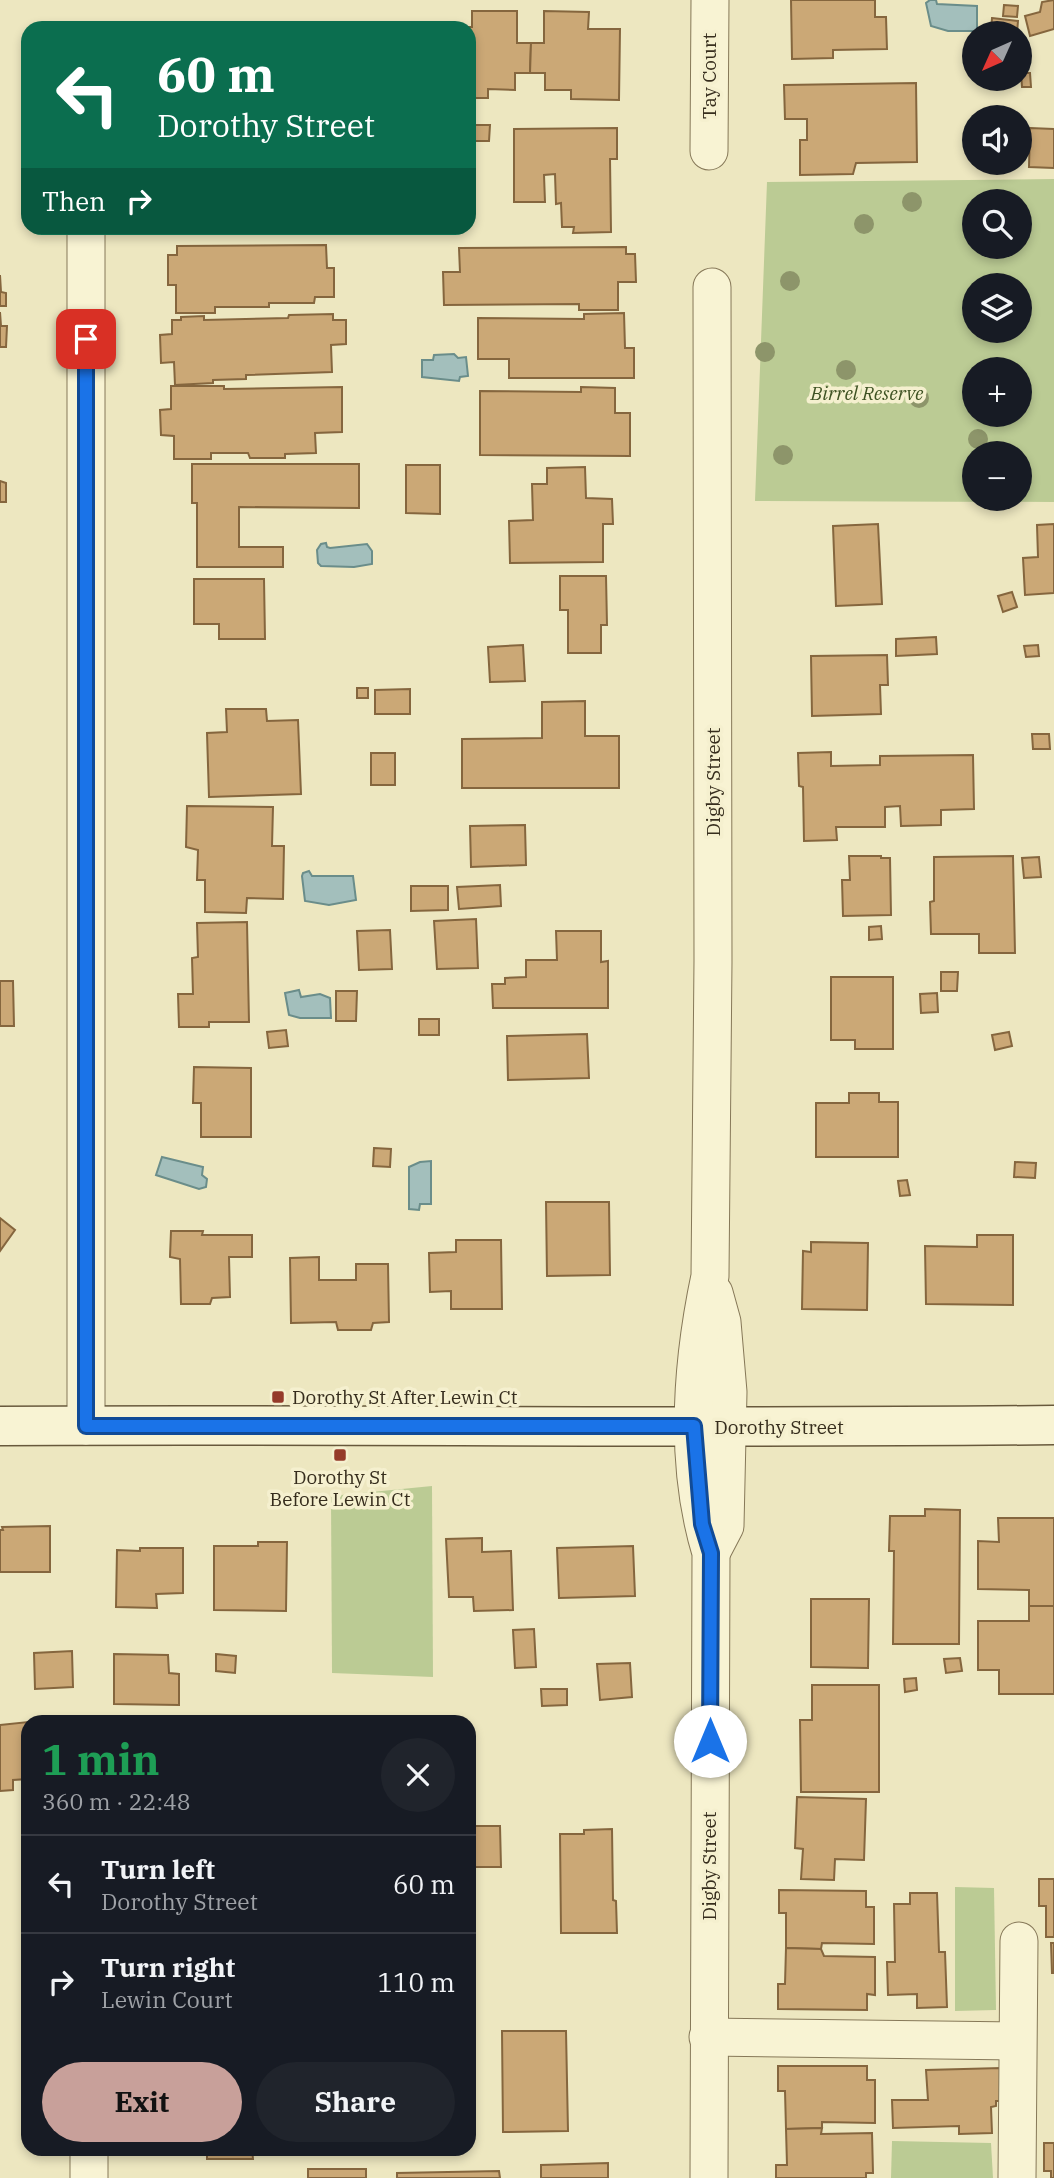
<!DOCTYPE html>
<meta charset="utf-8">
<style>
:root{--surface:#171b24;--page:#20242c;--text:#f1f3f6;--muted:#9ea1a6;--line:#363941;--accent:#c8a09a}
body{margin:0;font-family:"IBM Plex Serif",serif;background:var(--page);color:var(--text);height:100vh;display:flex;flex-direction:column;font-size:26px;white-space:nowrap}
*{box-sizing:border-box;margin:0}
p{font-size:23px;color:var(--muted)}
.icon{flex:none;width:38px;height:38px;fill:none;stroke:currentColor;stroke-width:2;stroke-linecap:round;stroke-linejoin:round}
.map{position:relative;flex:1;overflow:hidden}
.side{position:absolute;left:21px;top:1715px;width:455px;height:441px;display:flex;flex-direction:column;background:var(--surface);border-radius:21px;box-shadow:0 4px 10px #0003}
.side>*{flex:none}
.guide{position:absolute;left:21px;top:21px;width:455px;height:214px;border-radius:21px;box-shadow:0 4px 10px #0003;background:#0b6e4f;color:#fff;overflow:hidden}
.needle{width:46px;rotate:225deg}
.fabs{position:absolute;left:962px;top:21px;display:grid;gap:14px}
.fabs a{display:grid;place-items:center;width:70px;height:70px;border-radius:50%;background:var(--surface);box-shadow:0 4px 10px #0003;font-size:35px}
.pin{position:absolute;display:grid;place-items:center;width:60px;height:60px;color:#fff;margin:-30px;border-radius:14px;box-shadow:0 4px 10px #0006}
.me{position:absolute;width:77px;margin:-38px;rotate:0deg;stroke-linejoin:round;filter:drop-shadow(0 0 5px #0008)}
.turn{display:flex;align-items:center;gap:24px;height:147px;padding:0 21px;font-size:32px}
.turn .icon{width:91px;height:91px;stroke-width:2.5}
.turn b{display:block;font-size:49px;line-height:60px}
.then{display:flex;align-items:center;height:66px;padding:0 21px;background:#0003;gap:14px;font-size:26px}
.round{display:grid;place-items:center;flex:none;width:74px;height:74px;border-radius:37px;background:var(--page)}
.headline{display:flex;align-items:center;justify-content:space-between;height:119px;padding:0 21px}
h1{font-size:42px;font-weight:700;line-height:52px;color:#1e9e55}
.action{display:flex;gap:14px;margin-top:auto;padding:14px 21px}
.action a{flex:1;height:80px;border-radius:42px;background:var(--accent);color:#111;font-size:28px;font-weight:700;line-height:80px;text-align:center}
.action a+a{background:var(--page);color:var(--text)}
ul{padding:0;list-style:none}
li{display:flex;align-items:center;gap:21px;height:98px;padding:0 21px;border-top:2px solid var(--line)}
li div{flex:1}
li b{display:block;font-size:26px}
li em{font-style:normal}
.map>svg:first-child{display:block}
.green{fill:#bbcb94;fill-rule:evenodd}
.water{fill:#a3bfbc;stroke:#6a8d8a;stroke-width:2}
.building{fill:#cba876;stroke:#85663e;stroke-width:2}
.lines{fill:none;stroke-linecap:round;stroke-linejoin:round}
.minor-casing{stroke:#867858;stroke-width:39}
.secondary-casing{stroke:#68593c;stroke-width:41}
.minor{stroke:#f8f3d3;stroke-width:37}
.secondary{stroke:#f8f3d3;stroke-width:38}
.tree{fill:#8d956a}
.route-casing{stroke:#114b97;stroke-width:18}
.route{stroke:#1a73e8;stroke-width:12}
.poi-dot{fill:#953a29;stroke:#f5f0cf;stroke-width:2.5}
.labels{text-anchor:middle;stroke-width:7;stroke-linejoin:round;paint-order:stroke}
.street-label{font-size:19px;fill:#362d1d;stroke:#f5f0cf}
.park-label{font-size:19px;font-style:italic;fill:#3e5223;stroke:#f5f0cf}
.poi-label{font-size:19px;fill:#362d1d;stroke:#f5f0cf;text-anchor:start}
</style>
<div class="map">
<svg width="1054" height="2178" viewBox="0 0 1054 2178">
<rect width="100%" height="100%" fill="#ede7c0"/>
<g class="green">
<path d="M1054,179V502L755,501L767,182ZM975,201H1020V247H975ZM975,285H1020V331H975ZM975,369H1020V415H975ZM975,453H1020V499H975Z"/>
<path d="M432,1486L433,1677L332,1673L331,1496Z"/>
<path d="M955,1887L994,1888L996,2010L955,2011Z"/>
<path d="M892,2141L991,2143L993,2178H891Z"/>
</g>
<g class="water">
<path d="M930,0H936L937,4L977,6V31H948L931,26L926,3Z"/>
<path d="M454,354L458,358L466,357L468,376L460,377L459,381L422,377V360H433L434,355Z"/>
<path d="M326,543L327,547L330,548L367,544L372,551V564L354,567L321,566L318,563L317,550L321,544Z"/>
<path d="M309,871L312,876H353L356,900L329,905L305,901L302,876L303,873Z"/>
<path d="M299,990L301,997L320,994L330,998L331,1018H300L289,1015L285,993Z"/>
<path d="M162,1157L203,1167L202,1175L207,1179L206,1187L199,1189L156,1175Z"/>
<path d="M431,1161V1204H420L419,1210L409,1209V1167L420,1162Z"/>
</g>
<g class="building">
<path d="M791,0H875V17H886L887,49L833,50V58L792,59Z"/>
<path d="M1054,0V29L1030,36L1025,16L1040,12L1042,2Z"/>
<path d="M1004,5L1018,6L1017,17L1003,16Z"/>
<path d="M472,11H517V43H531L530,73H515V90L488,89V98H469V28L440,27H472Z"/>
<path d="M544,11L589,12L588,29H620L619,100L571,99V90H545V73H530L531,43H544Z"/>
<path d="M992,18L1018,21L1017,33H991Z"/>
<path d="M1021,73H1030L1031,87H1022Z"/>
<path d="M916,83L917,162L856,163L853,174L800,175V140H807V119H785L784,85Z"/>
<path d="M474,125H490L489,141H473Z"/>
<path d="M617,128V159H610L611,232L573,233L574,227H562L561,203L556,204L555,174L544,175L545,202H514V129Z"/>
<path d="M1030,128L1054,129V168L1029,167Z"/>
<path d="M326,245L327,268H334V297H315L314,303H269V307H215V313H176V285H168V255H177V246Z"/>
<path d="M626,247V254H635L636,282H618V310H579V304L444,305L443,272H460L459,248Z"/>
<path d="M0,275L1,292L6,293V306H0Z"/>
<path d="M0,312L1,326H7L6,347H0Z"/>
<path d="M624,313L625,348H634V378H509V359H478V318L584,319V314Z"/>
<path d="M333,314V320H346V344L331,345L332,372L246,375V379L213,380V383L175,385L174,362L161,363L160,335L172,334V320H181V317L204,316V320L288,318L289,315Z"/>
<path d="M171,386H224V389L342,387V432L315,433L316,453L285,454V458H250L248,453H211V459H174V436L161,435L160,410L171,409Z"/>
<path d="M581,387L615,388V413H630V456L480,455V391L581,392Z"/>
<path d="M192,464H359V508L239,507V547H283V567H197V503H192Z"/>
<path d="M406,465H440V514L406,513Z"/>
<path d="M585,467L586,498L612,499L613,524H603V562L510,563L509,521L533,520L532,484H547V468Z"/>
<path d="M0,481L6,483V502H0Z"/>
<path d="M878,524L882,604L836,606L833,526Z"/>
<path d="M1054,524V593L1025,595L1023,558L1038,557L1037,525Z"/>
<path d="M560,576H606L607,625H601V653H568V610H560Z"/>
<path d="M194,579H264L265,639H219V624H194Z"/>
<path d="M1012,592L1017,607L1003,612L998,596Z"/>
<path d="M936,637L937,654L896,656V639Z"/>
<path d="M523,645L525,681L490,682L488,647Z"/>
<path d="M1038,645L1039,656L1026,657L1024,646Z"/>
<path d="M887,655L888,685H880L881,714L812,716L811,656Z"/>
<rect x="357" y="688" width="11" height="10"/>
<path d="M410,689V714H375V690Z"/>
<path d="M585,701V736H619V788H462V739L542,738V702Z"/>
<path d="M226,709H266L267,721L298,720L301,794L209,797L207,733L227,732Z"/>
<path d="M1032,734H1049L1050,749H1033Z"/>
<path d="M831,752V766L880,765V756L973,755L974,809L941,810V825L901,826L900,806L885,807V827H836L837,840L804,841L803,787L799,786L798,753Z"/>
<rect x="371" y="753" width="24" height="32"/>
<path d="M187,806L273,807L272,846H284L283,899L247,898L246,913L205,912V880H197L198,850L186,847Z"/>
<path d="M525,825L526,865L471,867L470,826Z"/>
<path d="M849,856H881V858H890L891,915L843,916L842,880H850Z"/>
<path d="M1013,856L1015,953H979V934H931L930,902L934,901V857Z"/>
<path d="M1039,857L1041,877L1024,878L1022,858Z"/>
<path d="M500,885L501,906L459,909L457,887Z"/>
<path d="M411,886H448V910L411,911Z"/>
<path d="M476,919L478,968L437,969L434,921Z"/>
<path d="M247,922L249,1022H209V1027H179L178,994H193L192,958L198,957L197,923Z"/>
<path d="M881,926L882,939L869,940V927Z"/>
<path d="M390,930L392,969L359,970L357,931Z"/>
<path d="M556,931H601V962L608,961V1008H493L492,984H505V978L526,977V960H557Z"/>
<path d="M941,972H958L957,991H941Z"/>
<path d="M831,977H893V1049H855V1040H831Z"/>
<path d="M0,981H13L14,1026H0Z"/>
<path d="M336,991H357L356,1021H336Z"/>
<path d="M937,993L938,1012L921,1013L920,994Z"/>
<rect x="419" y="1019" width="20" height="16"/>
<path d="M286,1030L288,1046L269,1048L267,1032Z"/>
<path d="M1009,1032L1012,1046L995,1050L992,1035Z"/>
<path d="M587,1034L589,1078L508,1080L507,1036Z"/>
<path d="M194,1067L251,1068V1137H201V1103H193Z"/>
<path d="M849,1093H879V1102H898V1157H816V1103H849Z"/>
<path d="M374,1148L391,1149L390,1167L373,1166Z"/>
<path d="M1015,1162L1036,1163L1035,1178L1014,1177Z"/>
<path d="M907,1180L910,1195L900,1196L898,1181Z"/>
<path d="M546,1202H609L610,1275L547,1276Z"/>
<path d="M0,1218L15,1230L0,1251Z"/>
<path d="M171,1231H203L202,1235H252V1257H229L230,1297L212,1298L210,1304H181L180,1259L170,1257Z"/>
<path d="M977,1235H1013V1305L926,1304L925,1246L977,1247Z"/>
<path d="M456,1240H501L502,1309H451V1291L430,1292L429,1253L456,1252Z"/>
<path d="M811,1242L868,1243L867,1310L802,1309L803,1251L811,1252Z"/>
<path d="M319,1257V1280H356V1264H388L389,1322L373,1323L371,1330H338L336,1322L291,1323L290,1258Z"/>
<path d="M925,1509L960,1510L959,1644H893L894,1551H889L890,1516H925Z"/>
<path d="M998,1518H1054V1606H1029V1590L978,1589V1541L999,1542Z"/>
<path d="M50,1526V1572H0V1530H3L2,1527Z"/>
<path d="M482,1538V1552L511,1551L513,1610L474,1611L473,1597H449L446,1539Z"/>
<path d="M258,1542H287L286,1611L214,1610V1546H258Z"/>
<path d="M633,1546L635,1596L559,1598L557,1548Z"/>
<path d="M140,1548H183V1593L156,1594L157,1608L116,1607L117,1550L140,1551Z"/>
<path d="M811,1599H869L868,1668L811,1667Z"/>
<path d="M1029,1606H1054V1694H999V1670H978V1621H1029Z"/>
<path d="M534,1629L536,1667L515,1668L513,1630Z"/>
<path d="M72,1651L73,1687L35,1689L34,1653Z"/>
<path d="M114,1654L168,1655L169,1673L179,1674V1705L114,1704Z"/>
<path d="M216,1654L236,1656L235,1673L216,1671Z"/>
<path d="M960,1658L962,1671L946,1673L944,1659Z"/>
<path d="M630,1663L632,1697L600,1700L597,1664Z"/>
<path d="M916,1678L917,1690L905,1692L904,1679Z"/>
<path d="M812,1685H879V1792H801L800,1720H812Z"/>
<path d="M541,1689H567V1705L542,1706Z"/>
<path d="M28,1722V1779L13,1780V1790L0,1791V1725Z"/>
<path d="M797,1797L866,1799L864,1860L835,1859L834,1880L801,1879L803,1849L795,1848Z"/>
<path d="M469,1826H500L501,1867H469Z"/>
<path d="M612,1829L613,1900L616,1901L617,1933H561L560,1834H584V1830Z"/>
<path d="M1039,1879H1054V1937H1046V1906H1039Z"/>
<path d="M779,1890L866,1891V1907H874V1944L822,1943L821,1949L786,1948V1913H779Z"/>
<path d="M910,1893H937L939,1952H945L947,2007L917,2008V1994L888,1995L887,1962H895L894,1904H910Z"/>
<path d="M1051,1943H1054V1973H1052Z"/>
<path d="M786,1948L821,1949L824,1956L875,1957V1995L867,1994V2010L778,2009V1984H785Z"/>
<path d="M502,2031H566L568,2131L503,2132Z"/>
<path d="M778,2066H867V2080H875V2123L822,2122V2128L786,2129L785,2091H778Z"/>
<path d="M1001,2068L1003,2101H996V2106L991,2107L992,2133L959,2134V2126L893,2128L892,2100H928L926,2070Z"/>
<path d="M822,2128L821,2134L872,2133L873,2173H866V2178H776V2165H787L786,2129Z"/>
<path d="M1044,2143H1054V2178H1051V2171H1044Z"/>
<path d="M207,2149H252L253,2159H207Z"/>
<path d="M608,2163V2178H541V2165Z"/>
<rect x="308" y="2169" width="58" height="9"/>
<path d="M499,2171L500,2178H397V2173Z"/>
</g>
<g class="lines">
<defs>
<g id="minor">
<path d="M709,151L710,0"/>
<path d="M86,228V1426"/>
<path d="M713,1549L725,1526L728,1392L722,1322L714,1293"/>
<path d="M708,2037L1017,2041"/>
<path d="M89,2149V2178"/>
<path d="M709,2178L711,1553C684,1464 691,1366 710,1276L713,961L712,287"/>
<path d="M1017,2178L1019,1941"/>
</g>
<path id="secondary" d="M0,1426C351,1424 703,1429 1054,1425"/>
</defs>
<use href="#minor" class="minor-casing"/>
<use href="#secondary" class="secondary-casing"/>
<use href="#minor" class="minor"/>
<use href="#secondary" class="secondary"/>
</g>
<g class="tree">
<circle cx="912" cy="202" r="10"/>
<circle cx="864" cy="224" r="10"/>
<circle cx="790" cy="281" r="10"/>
<circle cx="765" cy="352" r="10"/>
<circle cx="846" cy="370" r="10"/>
<circle cx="919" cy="398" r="10"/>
<circle cx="978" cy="439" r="10"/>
<circle cx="783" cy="455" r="10"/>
</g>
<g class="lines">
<defs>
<path id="route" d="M86,339V1426H694L702,1524L711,1553L710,1741"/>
</defs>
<use href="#route" class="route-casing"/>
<use href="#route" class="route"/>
</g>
<g class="poi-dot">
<rect x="271" y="1390" width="14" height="14" rx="3.5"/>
<rect x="333" y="1448" width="14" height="14" rx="3.5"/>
</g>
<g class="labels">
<g class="street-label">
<text transform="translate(709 76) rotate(-90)" y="7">Tay Court</text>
<text transform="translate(713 782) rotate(-90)" y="7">Digby Street</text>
<text x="779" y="1434">Dorothy Street</text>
<text transform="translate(709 1866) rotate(-90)" y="7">Digby Street</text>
</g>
<g class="park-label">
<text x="867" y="400">Birrel Reserve</text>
</g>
<g class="poi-label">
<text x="292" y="1404">Dorothy St After Lewin Ct</text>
<text x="340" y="1484" text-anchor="middle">Dorothy St<tspan x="340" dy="22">Before Lewin Ct</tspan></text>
</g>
</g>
</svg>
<div class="fabs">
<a><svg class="needle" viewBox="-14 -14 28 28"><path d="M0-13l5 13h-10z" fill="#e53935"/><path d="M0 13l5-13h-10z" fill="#9ea1a6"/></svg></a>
<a><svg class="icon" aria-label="sound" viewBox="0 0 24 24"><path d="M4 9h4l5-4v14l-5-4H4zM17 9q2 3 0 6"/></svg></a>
<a><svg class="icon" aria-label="search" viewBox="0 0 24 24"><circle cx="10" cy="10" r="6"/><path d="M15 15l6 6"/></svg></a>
<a><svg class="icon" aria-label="layers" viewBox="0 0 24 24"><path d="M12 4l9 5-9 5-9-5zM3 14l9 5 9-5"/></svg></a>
<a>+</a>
<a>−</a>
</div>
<div class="pin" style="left:86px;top:339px;background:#d93025"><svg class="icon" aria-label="arrive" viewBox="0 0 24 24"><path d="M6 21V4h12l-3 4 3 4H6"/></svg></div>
<svg class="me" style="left:710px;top:1741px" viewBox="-20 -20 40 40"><circle r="19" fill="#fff"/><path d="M0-13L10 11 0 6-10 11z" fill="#1a73e8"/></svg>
<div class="guide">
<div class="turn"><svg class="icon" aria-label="left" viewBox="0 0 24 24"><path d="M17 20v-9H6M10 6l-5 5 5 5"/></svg><div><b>60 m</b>Dorothy Street</div></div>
<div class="then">Then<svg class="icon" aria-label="right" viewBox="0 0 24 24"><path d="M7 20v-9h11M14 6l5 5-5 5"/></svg></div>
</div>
<section class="side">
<div class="headline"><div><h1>1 min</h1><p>360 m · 22:48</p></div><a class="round"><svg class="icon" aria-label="close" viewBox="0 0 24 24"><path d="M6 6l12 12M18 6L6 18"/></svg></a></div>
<ul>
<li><svg class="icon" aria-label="left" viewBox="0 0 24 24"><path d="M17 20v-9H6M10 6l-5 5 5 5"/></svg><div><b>Turn left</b><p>Dorothy Street</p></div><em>60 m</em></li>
<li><svg class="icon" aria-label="right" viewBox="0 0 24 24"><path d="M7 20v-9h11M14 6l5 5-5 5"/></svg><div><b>Turn right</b><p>Lewin Court</p></div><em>110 m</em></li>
</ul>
<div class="action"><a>Exit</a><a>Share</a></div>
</section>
</div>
